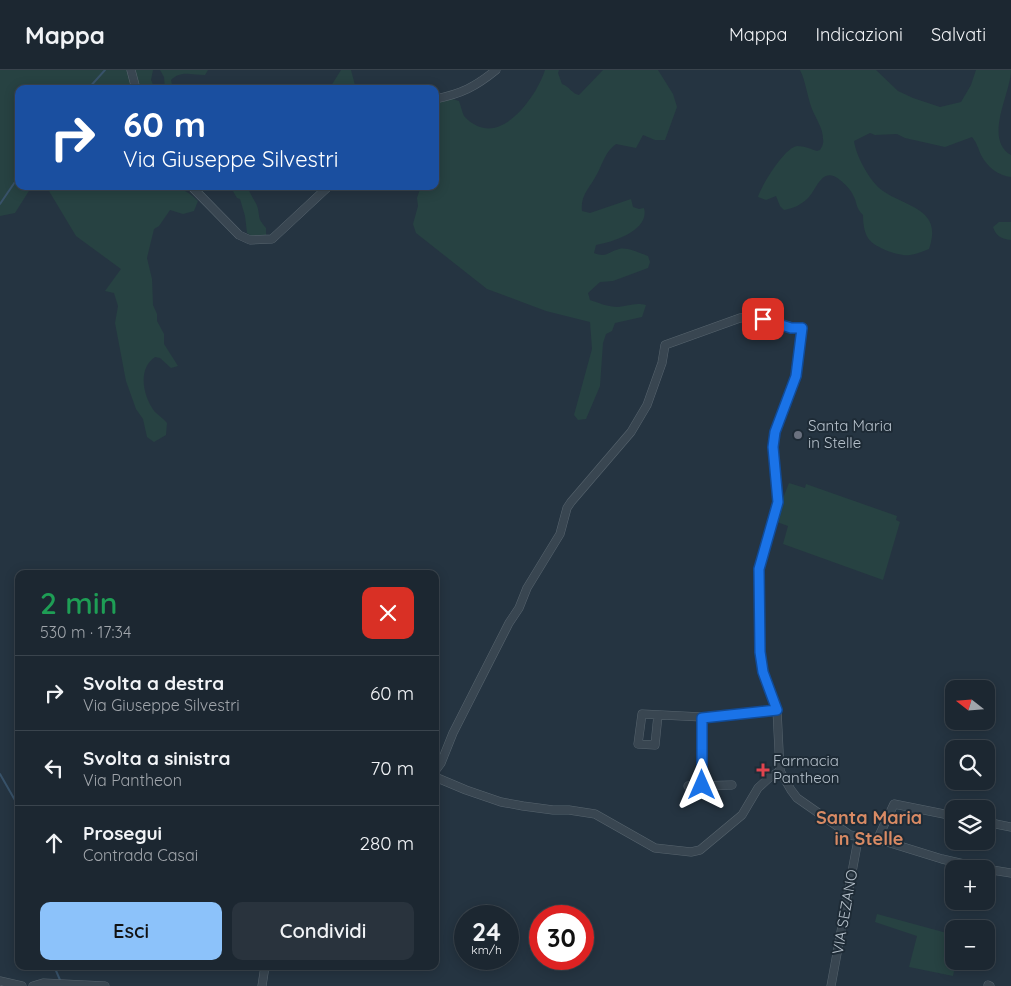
<!DOCTYPE html>
<html lang="it">
<meta charset="utf-8">
<style>
:root{--surface:#1c2731;--page:#29333d;--text:#f1f3f6;--muted:#a0a5ab;--line:#3a444d;--accent:#8cc2fa}
body{margin:0;font-family:Quicksand,sans-serif;background:var(--page);color:var(--text);height:100vh;display:flex;flex-direction:column;font-size:19px;white-space:nowrap}
*{box-sizing:border-box;margin:0}
p{font-size:16px;color:var(--muted)}
.icon{flex:none;width:28px;height:28px;fill:none;stroke:currentColor;stroke-width:2;stroke-linecap:round;stroke-linejoin:round}
.map{position:relative;flex:1;overflow:hidden}
.sheet{position:absolute;left:15px;top:500px;width:424px;height:400px;display:flex;flex-direction:column;background:var(--surface);border-radius:10px;box-shadow:0 2px 12px #0003,0 0 0 1px var(--line)}
.sheet>*{flex:none}
.guide{position:absolute;left:15px;top:15px;width:424px;height:105px;border-radius:10px;box-shadow:0 2px 12px #0003,0 0 0 1px var(--line);background:#1a4fa0;color:#fff;overflow:hidden}
.needle{width:32px;rotate:287deg}
.controls{position:absolute;left:945px;top:610px;display:grid;gap:10px}
.controls a{display:grid;place-items:center;width:50px;height:50px;border-radius:10px;background:var(--surface);box-shadow:0 2px 12px #0003,0 0 0 1px var(--line);font-size:25px}
.speed{position:absolute;left:454px;top:835px;display:flex;gap:10px;font-size:25px;font-weight:700;text-align:center}
.speed>*{display:grid;place-content:center;width:65px;height:65px;border-radius:50%;background:var(--surface);box-shadow:0 2px 12px #0003,0 0 0 1px var(--line);line-height:1}
.speed small{font-size:12px;font-weight:400}
.speed .limit{border:8px solid #d22;background:#fff;color:#111}
.pin{position:absolute;display:grid;place-items:center;width:42px;height:42px;color:#fff;margin:-21px;border-radius:10px;box-shadow:0 2px 8px #0006}
.me{position:absolute;width:55px;margin:-28px;rotate:0deg;stroke-linejoin:round;filter:drop-shadow(0 0 4px #0008)}
.turn{display:flex;align-items:center;gap:18px;height:105px;padding:0 25px;font-size:22px}
.turn .icon{width:65px;height:65px;stroke-width:2.5}
.turn b{display:block;font-size:35px;line-height:42px}
.round{display:grid;place-items:center;flex:none;width:52px;height:52px;border-radius:10px;background:var(--page)}
.summary{display:flex;align-items:center;justify-content:space-between;height:85px;padding:0 25px}
h1{font-size:30px;font-weight:600;line-height:38px;color:#1e9e55}
.action{display:flex;gap:10px;margin-top:auto;padding:10px 25px}
.action a{flex:1;height:58px;border-radius:10px;background:var(--accent);color:#111;font-size:20px;font-weight:600;line-height:58px;text-align:center}
.action a+a{background:var(--page);color:var(--text)}
ul{padding:0;list-style:none}
li{display:flex;align-items:center;gap:15px;height:75px;padding:0 25px;border-top:1px solid var(--line)}
li div{flex:1}
li b{display:block;font-size:19px}
li em{font-style:normal}
header{display:flex;align-items:center;gap:30px;box-sizing:border-box;height:70px;padding:0 25px;background:var(--surface);border-bottom:1px solid var(--line)}
header strong{font-size:24px}
nav{display:flex;gap:28px;margin-inline-start:auto;font-size:18px}
.map>svg:first-child{display:block}
.green{fill:#274242}
.lines{fill:none;stroke-linecap:round;stroke-linejoin:round}
.stream{stroke:#385269;stroke-width:2}
.minor-casing{stroke:#57646e;stroke-width:9}
.minor{stroke:#394651;stroke-width:8}
.route-casing{stroke:#114b97;stroke-width:12}
.route{stroke:#1a73e8;stroke-width:9}
.worship-dot{fill:#6b7280;stroke:#1e2b36;stroke-width:2}
.health-dot{fill:#e0444e;stroke:#1e2b36;stroke-width:2}
.labels{text-anchor:middle;stroke-width:4;stroke-linejoin:round;paint-order:stroke}
.poi-label{font-size:15px;fill:#b6c1cb;stroke:#1e2b36;text-anchor:start}
.street-label{font-size:15px;fill:#b6c1cb;stroke:#1e2b36}
.quarter-label{font-size:18px;font-weight:bold;fill:#d88a64;stroke:#1e2b36}
</style>
<header>
<strong>Mappa</strong>
<nav><a>Mappa</a><a>Indicazioni</a><a>Salvati</a></nav>
</header>
<div class="map">
<svg width="1011" height="916" viewBox="0 0 1011 916">
<rect width="100%" height="100%" fill="#253441"/>
<g class="green">
<path d="M0,0H153L151,10L155,19H141L139,15L131,12L130,19H19V116H32L15,143L0,146Z"/>
<path d="M160,0H208L205,5C191,5 181,0 171,10L173,19H165L164,7Z"/>
<path d="M341,0H351L356,19H327L331,16Z"/>
<path d="M545,0H559L558,3L562,14C569,16 572,24 579,25L603,0H658L673,24L677,37L665,70H655L643,65L636,78L616,74C605,82 603,93 597,104C590,118 580,125 582,141L590,143L631,129L633,137L639,139L644,138C650,160 614,172 596,175L594,183C607,188 608,182 619,179C628,177 639,183 648,186L650,192L648,198L613,211L600,212L588,223L590,230C599,233 608,237 618,237C628,236 635,232 646,235L642,247L615,253L612,261L606,264L603,273L600,316L586,349L578,350L574,345L592,279L590,252L546,241L487,219L416,163L413,154L418,136L417,128L420,119L419,116H435V33L449,28L459,31C461,36 462,42 464,46C468,51 475,55 480,57C508,67 538,23 545,0Z"/>
<path d="M800,0H876L898,21L913,28L940,37L961,32L971,15L976,0H1011C1011,23 983,69 1011,85V107C999,106 987,97 981,85C978,78 977,73 972,67L945,77L905,68L897,64L875,65L870,63L854,71C856,86 870,112 883,121C908,138 943,139 929,179C923,181 917,184 910,185C900,187 873,177 868,168C864,162 863,152 863,145C855,137 858,134 853,125C851,120 844,113 840,110C822,95 817,119 808,128C801,135 794,138 784,140L780,136L776,126L766,130L758,127C761,116 785,77 797,76C804,76 811,79 817,81L820,80C822,77 824,73 823,69C823,58 816,49 812,39C807,26 806,12 800,0Z"/>
<path d="M46,116H140C147,120 148,119 155,118C174,117 183,116 198,131L194,141L183,144L170,140L159,156L154,159L147,188L152,209L153,235L157,244V251L164,264V274L178,296L171,298L160,288L155,287C137,299 143,327 155,342C159,346 164,349 167,353L166,365L154,372L147,367L143,349L136,339L126,311L115,253L118,236L114,223L105,221L121,199L76,166Z"/>
<path d="M230,116H247C249,123 257,133 258,139C260,150 258,148 266,158V167L255,168L247,163L245,146L240,129L237,128Z"/>
<path d="M999,152H1011V170C1001,169 996,166 993,157Z"/>
<path d="M789,413L805,418L806,414L897,446L896,450L900,452L883,510L783,474L788,456L774,451Z"/>
<path d="M877,844L954,865V891H956L953,906L909,897L917,866L875,852Z"/>
</g>
<g class="lines">
<g class="stream">
<path d="M88,19L105,0"/>
<path d="M0,134L19,106"/>
<path d="M0,704L16,732L19,743"/>
<path d="M54,896L60,910"/>
</g>
<defs>
<g id="minor">
<path d="M131,0L136,19"/>
<path d="M435,29C461,24 475,17 496,0"/>
<path d="M191,116L239,165L250,170L272,169L329,116"/>
<path d="M658,645L655,675L638,674L642,644L702,647L777,640"/>
<path d="M435,701L441,693L453,663L509,553L519,538L527,518L560,464L567,438L571,432L631,362L647,335L662,293L665,275L740,248C761,245 781,257 802,258L795,306L775,362L773,377L778,432L759,499L760,581L763,602L777,640L780,701L791,720L797,728L850,765L887,772L942,789L986,799"/>
<path d="M435,707L466,720L501,732L523,736L553,740H569L595,744L655,778L691,782L700,780L742,745L758,718L770,707L780,701"/>
<path d="M702,715V647"/>
<path d="M688,716L732,715"/>
<path d="M986,752L1011,757"/>
<path d="M877,770L894,734L954,746"/>
<path d="M986,799L1011,803"/>
<path d="M0,911L22,916"/>
<path d="M988,915L990,916"/>
<path d="M33,916L43,913L105,916"/>
<path d="M262,916L265,896"/>
<path d="M831,916L857,775L860,768"/>
</g>
</defs>
<use href="#minor" class="minor-casing"/>
<use href="#minor" class="minor"/>
</g>
<g class="lines">
<defs>
<path id="route" d="M702,715V648L777,640L763,602L760,582L759,499L778,432L773,377L775,362L796,306L802,258H791L763,249"/>
</defs>
<use href="#route" class="route-casing"/>
<use href="#route" class="route"/>
</g>
<circle class="worship-dot" cx="798" cy="365" r="5"/>
<path class="health-dot" d="M760.5 692.5h5v5h5v5h-5v5h-5v-5h-5v-5h5z"/>
<g class="labels">
<g class="poi-label">
<text x="808" y="361">Santa Maria<tspan x="808" dy="17">in Stelle</tspan></text>
<text x="773" y="696">Farmacia<tspan x="773" dy="17">Pantheon</tspan></text>
</g>
<g class="street-label">
<text transform="translate(845 842) rotate(-80)" y="5">VIA SEZANO</text>
</g>
<g class="quarter-label">
<text x="869" y="754">Santa Maria<tspan x="869" dy="21">in Stelle</tspan></text>
</g>
</g>
</svg>
<div class="controls">
<a><svg class="needle" viewBox="-14 -14 28 28"><path d="M0-13l5 13h-10z" fill="#e53935"/><path d="M0 13l5-13h-10z" fill="#a0a5ab"/></svg></a>
<a><svg class="icon" aria-label="search" viewBox="0 0 24 24"><circle cx="10" cy="10" r="6"/><path d="M15 15l6 6"/></svg></a>
<a><svg class="icon" aria-label="layers" viewBox="0 0 24 24"><path d="M12 4l9 5-9 5-9-5zM3 14l9 5 9-5"/></svg></a>
<a>+</a>
<a>−</a>
</div>
<div class="speed"><div>24<small>km/h</small></div><div class="limit">30</div></div>
<div class="pin" style="left:763px;top:249px;background:#d93025"><svg class="icon" aria-label="arrive" viewBox="0 0 24 24"><path d="M6 21V4h12l-3 4 3 4H6"/></svg></div>
<svg class="me" style="left:702px;top:715px" viewBox="-20 -20 40 40"><path d="M0-17L14 15 0 8-14 15z" fill="#1a73e8" stroke="#fff" stroke-width="4"/></svg>
<div class="guide">
<div class="turn"><svg class="icon" aria-label="right" viewBox="0 0 24 24"><path d="M7 20v-9h11M14 6l5 5-5 5"/></svg><div><b>60 m</b>Via Giuseppe Silvestri</div></div>
</div>
<section class="sheet">
<div class="summary"><div><h1>2 min</h1><p>530 m · 17:34</p></div><a class="round" style="background:#d93025;color:#fff"><svg class="icon" aria-label="close" viewBox="0 0 24 24"><path d="M6 6l12 12M18 6L6 18"/></svg></a></div>
<ul>
<li><svg class="icon" aria-label="right" viewBox="0 0 24 24"><path d="M7 20v-9h11M14 6l5 5-5 5"/></svg><div><b>Svolta a destra</b><p>Via Giuseppe Silvestri</p></div><em>60 m</em></li>
<li><svg class="icon" aria-label="left" viewBox="0 0 24 24"><path d="M17 20v-9H6M10 6l-5 5 5 5"/></svg><div><b>Svolta a sinistra</b><p>Via Pantheon</p></div><em>70 m</em></li>
<li><svg class="icon" aria-label="ahead" viewBox="0 0 24 24"><path d="M12 20V5M6 11l6-6 6 6"/></svg><div><b>Prosegui</b><p>Contrada Casai</p></div><em>280 m</em></li>
</ul>
<div class="action"><a>Esci</a><a>Condividi</a></div>
</section>
</div>
